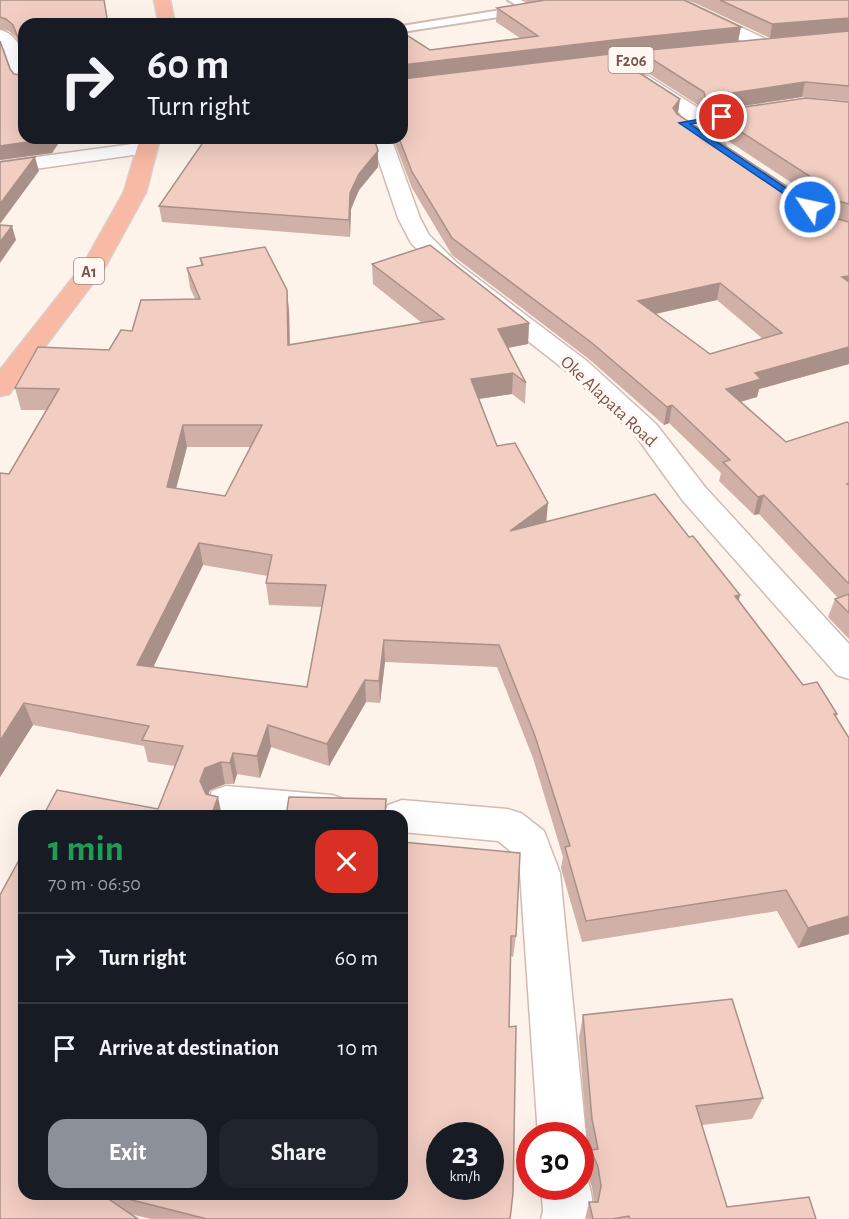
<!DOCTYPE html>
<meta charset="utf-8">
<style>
:root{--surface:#171b24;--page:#20242c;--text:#f1f3f6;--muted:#9ea1a6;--line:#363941;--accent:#8c9099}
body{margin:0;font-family:"Alegreya Sans",sans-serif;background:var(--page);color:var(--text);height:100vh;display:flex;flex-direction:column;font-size:22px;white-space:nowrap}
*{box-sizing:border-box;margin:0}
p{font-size:20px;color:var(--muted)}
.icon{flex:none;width:33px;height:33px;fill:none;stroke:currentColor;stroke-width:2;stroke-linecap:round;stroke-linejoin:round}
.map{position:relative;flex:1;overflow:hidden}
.details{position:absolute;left:18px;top:810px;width:390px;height:390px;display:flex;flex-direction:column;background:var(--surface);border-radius:18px;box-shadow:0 6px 24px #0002}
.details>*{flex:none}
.hud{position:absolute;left:18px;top:18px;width:390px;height:126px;border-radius:18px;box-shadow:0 6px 24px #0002;background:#171b24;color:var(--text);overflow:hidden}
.speed{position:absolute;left:426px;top:1122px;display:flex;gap:12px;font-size:30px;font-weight:700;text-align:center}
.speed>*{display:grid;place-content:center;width:78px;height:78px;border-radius:50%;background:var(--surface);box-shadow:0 6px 24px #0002;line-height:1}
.speed small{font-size:15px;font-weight:400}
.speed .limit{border:9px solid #d22;background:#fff;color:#111}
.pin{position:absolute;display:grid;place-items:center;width:51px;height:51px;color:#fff;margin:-26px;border:3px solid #fff;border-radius:50%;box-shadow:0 2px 6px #0007}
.me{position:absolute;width:66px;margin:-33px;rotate:304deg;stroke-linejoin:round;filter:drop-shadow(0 0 4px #0008)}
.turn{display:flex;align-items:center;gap:21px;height:126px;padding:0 30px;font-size:27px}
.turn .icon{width:78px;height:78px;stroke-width:2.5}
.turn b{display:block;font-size:42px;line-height:51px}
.round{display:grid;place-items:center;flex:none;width:63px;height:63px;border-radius:18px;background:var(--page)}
.head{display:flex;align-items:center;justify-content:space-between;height:102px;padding:0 30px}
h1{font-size:36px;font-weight:700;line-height:45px;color:#1e9e55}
.button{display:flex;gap:12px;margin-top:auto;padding:12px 30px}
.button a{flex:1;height:69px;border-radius:18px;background:var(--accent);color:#fff;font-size:24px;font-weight:700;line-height:69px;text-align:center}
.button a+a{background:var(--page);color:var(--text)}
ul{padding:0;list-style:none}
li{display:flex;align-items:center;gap:18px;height:90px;padding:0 30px;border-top:2px solid var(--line)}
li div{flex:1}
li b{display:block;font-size:22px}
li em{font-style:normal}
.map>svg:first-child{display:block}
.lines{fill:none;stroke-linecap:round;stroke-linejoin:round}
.service-casing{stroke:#d2bbb2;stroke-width:4}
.minor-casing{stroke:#d2bbb2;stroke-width:3}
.primary-casing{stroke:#d9cfcd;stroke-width:3}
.trunk-casing{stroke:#d9cfcd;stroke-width:3}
.service{fill:#fff;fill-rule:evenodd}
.minor{fill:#fff;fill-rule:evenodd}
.primary{fill:#facba5;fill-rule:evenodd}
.trunk{fill:#f8baa4;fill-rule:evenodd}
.wall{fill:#d0b0a7;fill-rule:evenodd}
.shaded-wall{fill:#a99088}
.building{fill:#f2cdc2;stroke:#a99088;stroke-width:1.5;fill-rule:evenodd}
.route{fill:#1a73e8;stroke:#114b97;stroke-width:1.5}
.labels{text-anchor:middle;stroke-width:6;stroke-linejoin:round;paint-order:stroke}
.shield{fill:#fff7f2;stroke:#a0867e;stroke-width:1.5}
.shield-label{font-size:16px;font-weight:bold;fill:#78554d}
.street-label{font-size:18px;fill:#78554d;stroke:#fff7f2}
</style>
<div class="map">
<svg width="849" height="1219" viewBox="0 0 849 1219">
<rect width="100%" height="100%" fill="#fdf3eb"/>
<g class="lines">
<defs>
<path id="service" d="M508,0H521L535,9L530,12L402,32V26L519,7Z"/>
<g id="minor">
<path d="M653,0H678L694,5L774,43L776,47L774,51H762L682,11L655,3Z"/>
<path d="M0,30C25,36 24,66 24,86L18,85L15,81L4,49L0,45Z"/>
<path d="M642,75L648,76L700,109L702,113L695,122L722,141L725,145L722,149H708L676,127L673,123L681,114L636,84L633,80L636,76Z"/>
<path d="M371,138H391L420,218L429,235L456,262L588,362L656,424L705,487L849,644V679L837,675L683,501L636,436L570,374L440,272L411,243L398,218Z"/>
<path d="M147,142L154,144L157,148L154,152L0,174V162Z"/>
<path d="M226,786L332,795L346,800L351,811L349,816H221L212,813L207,802L212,791Z"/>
<path d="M402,800L507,809L521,813L544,831L560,873L586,1136L580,1149V1136H538L520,873L513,853L498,841L402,832V816H383L388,805Z"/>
<path d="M580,1167L583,1169C590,1185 595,1201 591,1219H541L543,1211L541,1186H580Z"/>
</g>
<path id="primary" d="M683,50L689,51L692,55L689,59L576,71L570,70L567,66L570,62L576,61Z"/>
<g id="trunk">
<path d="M154,0H170L175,24H159Z"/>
<path d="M140,138H160L146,192L105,267L9,394L0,396V370L83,265L124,192Z"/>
</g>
</defs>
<use href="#service" class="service-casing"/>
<use href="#minor" class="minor-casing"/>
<use href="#primary" class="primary-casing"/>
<use href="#trunk" class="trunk-casing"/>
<use href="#service" class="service"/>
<use href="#minor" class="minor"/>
<use href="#primary" class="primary"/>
<use href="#trunk" class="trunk"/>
</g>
<g class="wall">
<path d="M0,0H104L108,24H24V138H68V144H58L52,153L0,160V41L10,69L14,74L21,75L23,73L22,54L16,37L9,31L0,29Z"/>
<path d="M525,0H684L738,42L613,54L522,65L678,114L815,213L840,219L830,216L818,200L707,127L710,112L849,102V364L759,389L757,397L740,402L786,442L849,423V639L828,617L835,599L838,598L759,514L754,515L719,481L721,473L669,423L664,425L590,360L452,255L412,188L393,138H402L430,50L520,38L496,22L497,8L529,3ZM717,300L763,339L710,354L656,314Z"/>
<path d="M685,0H849V31L770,38L695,3Z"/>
<path d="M849,31V101L802,97L703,112L701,107L637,66L639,51Z"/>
<path d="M378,151V167L359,190L351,209L350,237L162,222L159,206Z"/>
<path d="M200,258L289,310L290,345L422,323L373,284L372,264L529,323L528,344L508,348L526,383L525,404L512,394L479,399L497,446L546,522L739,601L803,685L837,714L836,718L849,738V934L798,948L777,911L582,942L561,868L563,857L533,758L497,667L385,662L380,703L366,702L329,766L271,747L260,778L237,774L234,784H225L210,790L208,794L158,809L175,766L148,762L144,746L33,725L0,777L9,474L47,410H21L15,388L109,350L132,331L195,299L190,288L187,268L201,265ZM187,447H251L225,496L176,488ZM203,565L268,576L266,583L269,605L322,607L307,687L153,667Z"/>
<path d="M402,842L516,936L513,957L511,956L509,1027L510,1219H151L130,1214L24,1194H402Z"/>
<path d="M583,1015L763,1098L752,1119L702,1125L727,1207L816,1219H585L589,1202H594L592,1187L586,1170L590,1155L587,1140L579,1038Z"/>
</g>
<g class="shaded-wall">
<path d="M849,18V31L770,38L772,24Z"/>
<path d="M741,27L738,42L613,54L402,80V65L614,40Z"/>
<path d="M805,82L802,97L703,112L705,97Z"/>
<path d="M680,99L678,114L673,108Z"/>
<path d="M49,138H56L58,144L52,153L0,160V146Z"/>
<path d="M378,151V167L359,190L351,209L350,237L349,220L350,193L359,174Z"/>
<path d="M35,157L39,171L0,224V204Z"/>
<path d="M12,226L16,240L0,263V242Z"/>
<path d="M849,276V292L842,277Z"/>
<path d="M720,283L717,300L636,318L638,301Z"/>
<path d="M287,290L289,310L290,366L288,345Z"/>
<path d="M529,323L528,344L497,350L498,329Z"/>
<path d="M849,347V364L759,389L757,397L722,407L726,389L755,373Z"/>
<path d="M513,373L512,394L471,400V379Z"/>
<path d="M672,405L669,423L664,425L667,407Z"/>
<path d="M183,425L187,447L171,508L167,487Z"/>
<path d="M764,495L759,514L754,515L758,497Z"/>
<path d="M548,503L546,525L510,531Z"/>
<path d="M199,543L203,565L143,688L137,665Z"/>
<path d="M740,595L735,617V596Z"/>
<path d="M384,640L385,662L380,703L379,681Z"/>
<path d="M365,680L366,702L329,766L327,744Z"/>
<path d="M24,703L33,725L0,777V741Z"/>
<path d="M268,725L271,747L260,778L257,756Z"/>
<path d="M233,753L237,774L234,784L230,763Z"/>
<path d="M221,762L225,784L210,790L205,803L200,781L205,768Z"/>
<path d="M218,797L222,816H211Z"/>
<path d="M849,916V934L798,948L808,928Z"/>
</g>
<g class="building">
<path d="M0,0H104L108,24H24V138H49L48,139L0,146V41L10,69L14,74L21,75L23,73L22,48L13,25L6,19L0,17Z"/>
<path d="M545,0H684L741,27L614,40L402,65V32L430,50L538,36L497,8Z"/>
<path d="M720,0H849V18L772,24Z"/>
<path d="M274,20L280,24H256Z"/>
<path d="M849,31V86L805,82L705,97L704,92L639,51Z"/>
<path d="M610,54L680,99L673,108L677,114L803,197L815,213L849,222V276L842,277L849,282V347L755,373L761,379L726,389L786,442L847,422L849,423V483L847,484L849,485V584L764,495L758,497L723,462L730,460L672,405L667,407L592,343L452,238L412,172L399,138H402V79ZM720,283L782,333L710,354L638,301Z"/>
<path d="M806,98L849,102V204L835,200L822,184L710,112Z"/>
<path d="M206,138H374L378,151L359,174L350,193L349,220L159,206Z"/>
<path d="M35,157L0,204V162Z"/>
<path d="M0,225L12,226L0,242Z"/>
<path d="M430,245L529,323L498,329L526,383L513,373L471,379L497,446L515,443L548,503L510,531L655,494L689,537L693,536L740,595L735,596L803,685L817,682L837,714H834L849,738V916L808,928L786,890L586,921L565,847L570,846L535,736L499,645L384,640L379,681L365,680L327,744L268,725L257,756L233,753L230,763L221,762L205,768L200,781L206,794L218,797L211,816H43L57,790L158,809L183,746L142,740L149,726L24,703L0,741V473L9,474L59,389L15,388L38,347L109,350L121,330L132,331L141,300L200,299L187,268L203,265L200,258L265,247L287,290L288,345L444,319L372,264ZM183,425H262L225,496L167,487ZM199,543L272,555L266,583L326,585L307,687L137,665Z"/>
<path d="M849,594V613L835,599Z"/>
<path d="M289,797L386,799L385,816H286Z"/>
<path d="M402,842L520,853L516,936H511L509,1027L516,1026L513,1193L510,1219H207L108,1194H402ZM440,1136H490V1186H440Z"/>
<path d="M24,851V1194H101L138,1219H0V895Z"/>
<path d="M732,999L763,1098L696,1106L727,1207L809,1197L816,1219H630L629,1216L612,1219H593L589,1202H598L601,1186L598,1167L591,1150L598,1149L592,1119L583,1015Z"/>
<rect x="580" y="1156" width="2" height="13"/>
</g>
<path class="route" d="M722,115L726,117L725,119L690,124L813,206V209H806L679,123Z"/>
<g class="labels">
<g class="shield">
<rect x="608.5" y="47" width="45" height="26" rx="4.5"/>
<rect x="74" y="258" width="30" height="26" rx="4.5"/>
</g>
<g class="shield-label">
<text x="631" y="66">F206</text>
<text x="89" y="277">A1</text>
</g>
<g class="street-label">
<text transform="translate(609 401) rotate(43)" y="6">Oke Alapata Road</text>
</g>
</g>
</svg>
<div class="speed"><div>23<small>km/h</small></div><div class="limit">30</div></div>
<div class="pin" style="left:722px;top:117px;background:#d93025"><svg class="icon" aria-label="arrive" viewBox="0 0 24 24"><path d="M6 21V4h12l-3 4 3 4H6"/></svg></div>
<svg class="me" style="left:810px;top:207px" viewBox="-20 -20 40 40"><circle r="17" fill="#1a73e8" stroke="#fff" stroke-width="3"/><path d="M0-11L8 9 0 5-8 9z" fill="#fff"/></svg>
<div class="hud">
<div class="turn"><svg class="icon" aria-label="right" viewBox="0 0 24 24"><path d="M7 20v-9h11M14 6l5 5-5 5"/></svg><div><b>60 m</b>Turn right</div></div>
</div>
<section class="details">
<div class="head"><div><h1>1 min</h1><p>70 m · 06:50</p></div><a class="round" style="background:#d93025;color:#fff"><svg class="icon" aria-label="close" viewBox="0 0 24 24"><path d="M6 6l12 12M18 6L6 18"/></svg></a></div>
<ul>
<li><svg class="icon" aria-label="right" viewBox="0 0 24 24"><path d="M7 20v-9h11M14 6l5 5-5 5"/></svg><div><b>Turn right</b></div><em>60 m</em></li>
<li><svg class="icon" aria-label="arrive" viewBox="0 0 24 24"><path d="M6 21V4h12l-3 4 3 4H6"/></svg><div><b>Arrive at destination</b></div><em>10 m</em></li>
</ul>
<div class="button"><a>Exit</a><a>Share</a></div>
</section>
</div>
